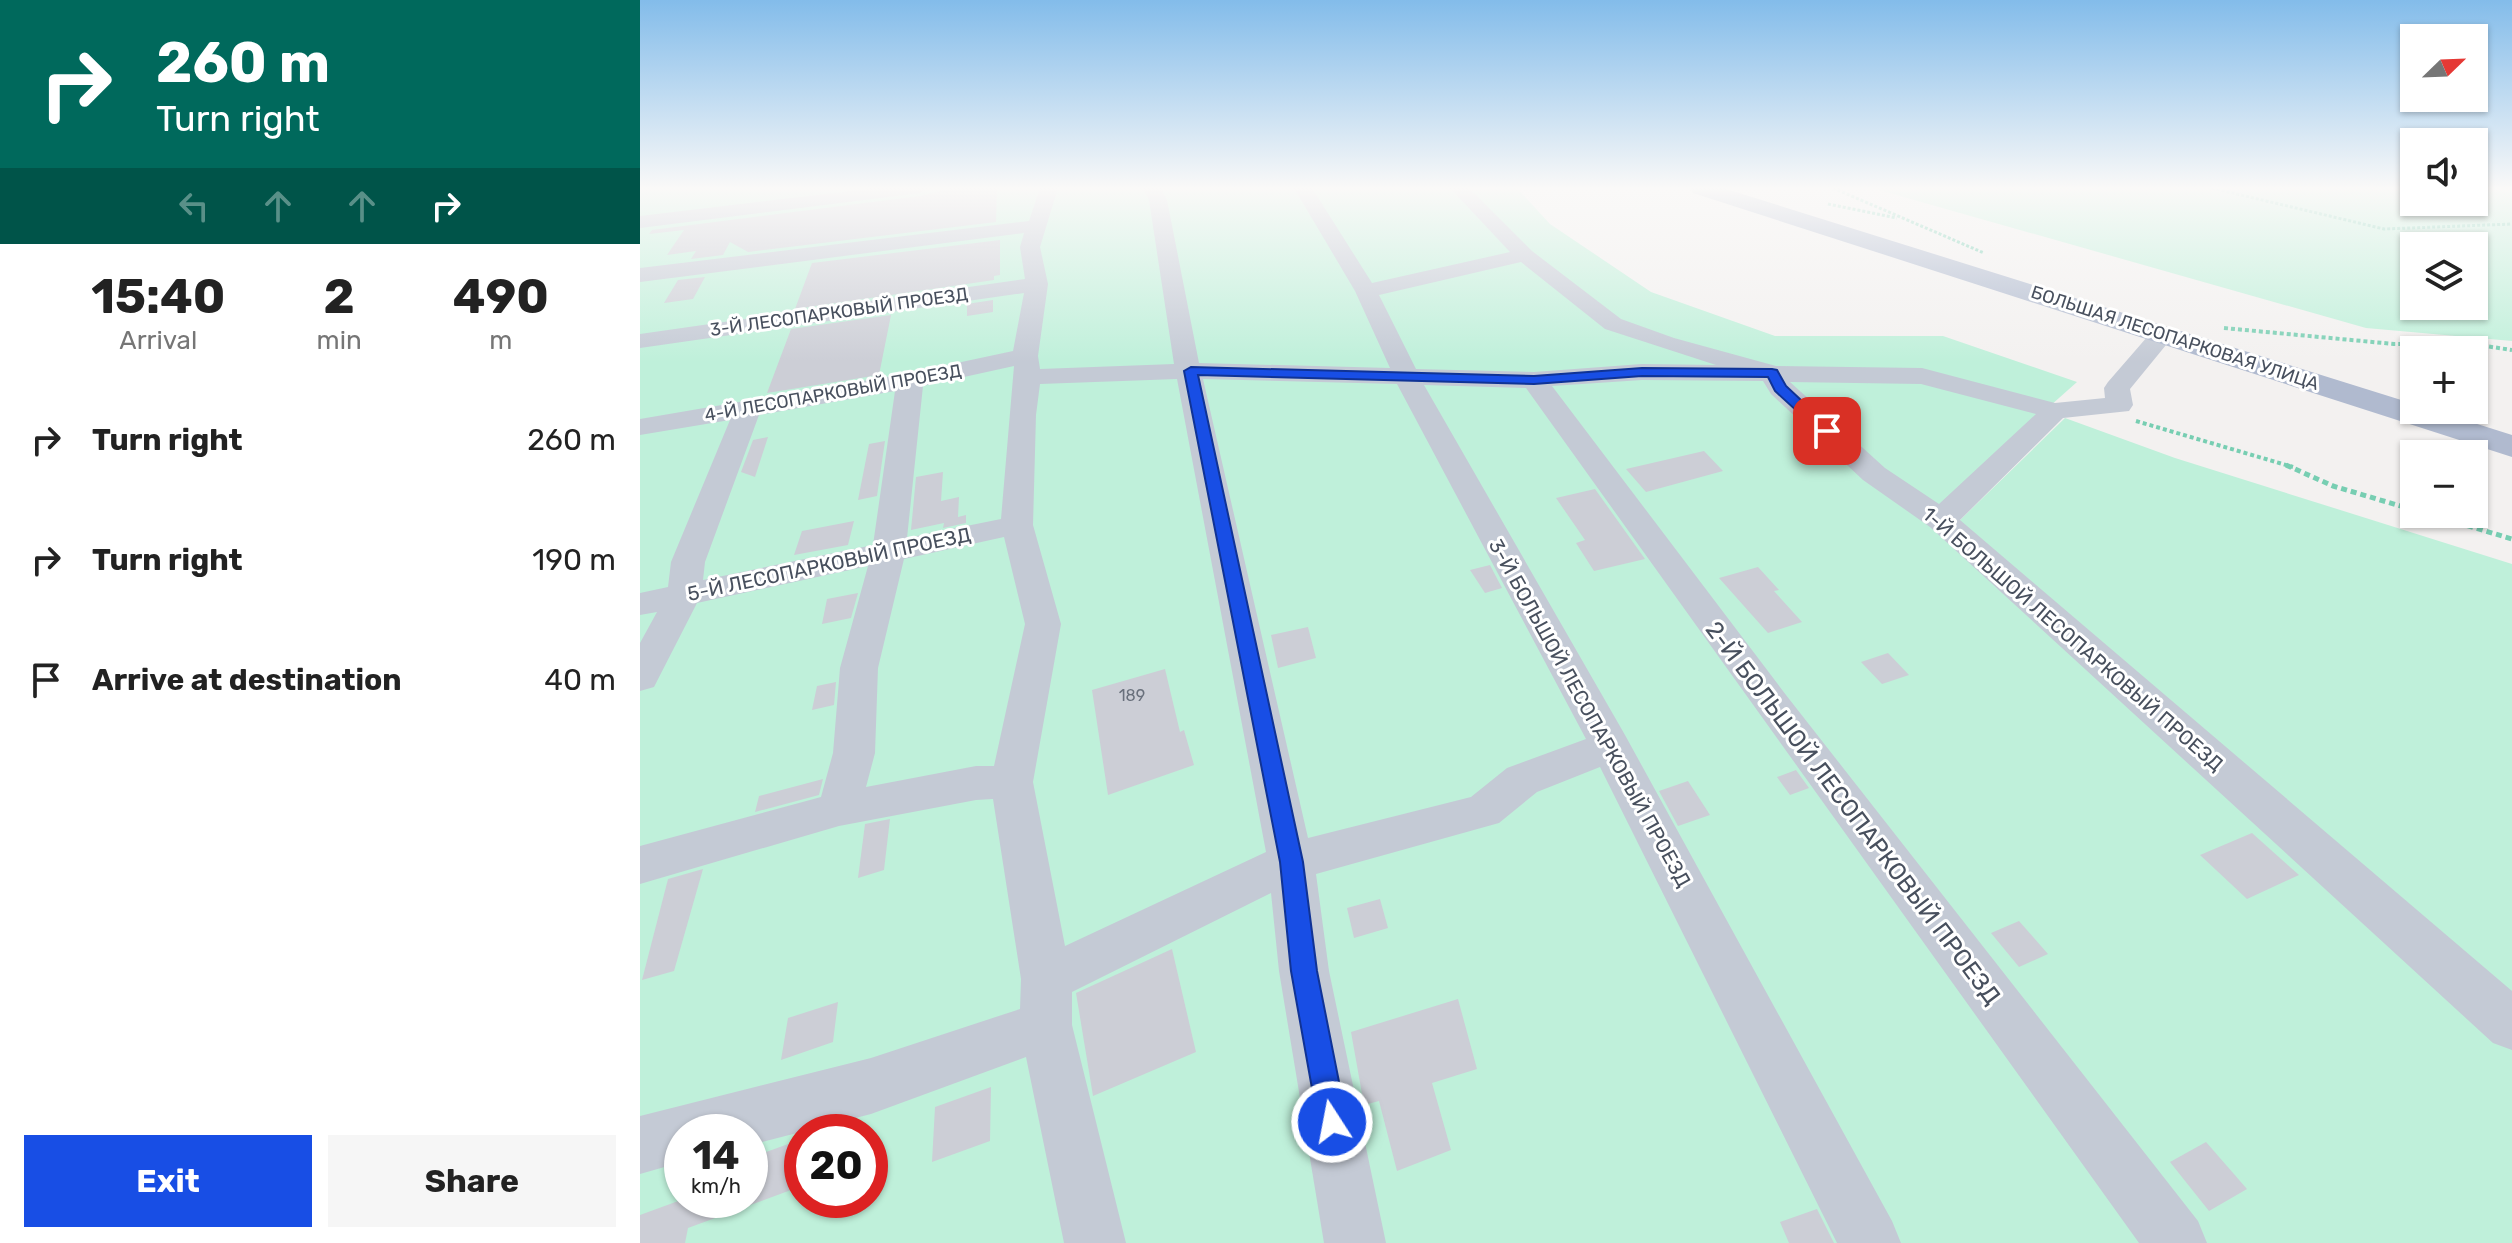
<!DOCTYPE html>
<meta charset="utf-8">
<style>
:root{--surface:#fff;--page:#f6f6f6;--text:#222;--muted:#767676;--accent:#184ee5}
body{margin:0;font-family:Rubik,sans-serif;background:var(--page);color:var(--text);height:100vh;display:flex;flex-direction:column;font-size:30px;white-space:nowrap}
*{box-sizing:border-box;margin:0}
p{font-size:26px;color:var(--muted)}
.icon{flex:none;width:44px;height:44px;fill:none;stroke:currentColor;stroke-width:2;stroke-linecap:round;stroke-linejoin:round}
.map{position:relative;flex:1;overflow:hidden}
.details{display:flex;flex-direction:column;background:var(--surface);width:640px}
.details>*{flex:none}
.banner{background:#00695c;color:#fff;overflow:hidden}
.needle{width:52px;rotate:67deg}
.tools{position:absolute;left:1760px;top:24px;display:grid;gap:16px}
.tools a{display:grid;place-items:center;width:88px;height:88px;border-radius:0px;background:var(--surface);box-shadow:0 2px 6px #0004;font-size:40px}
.speed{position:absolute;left:24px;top:1114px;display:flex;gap:16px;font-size:40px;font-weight:700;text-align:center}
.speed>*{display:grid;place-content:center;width:104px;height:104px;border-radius:50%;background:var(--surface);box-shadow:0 2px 6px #0004;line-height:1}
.speed small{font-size:20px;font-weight:400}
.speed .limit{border:12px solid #d22;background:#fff;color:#111}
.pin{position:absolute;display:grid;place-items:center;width:68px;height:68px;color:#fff;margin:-34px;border-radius:16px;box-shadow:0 4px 12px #0006}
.me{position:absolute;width:88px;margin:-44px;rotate:349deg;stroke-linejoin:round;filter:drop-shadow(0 0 6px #0008)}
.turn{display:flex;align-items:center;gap:28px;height:168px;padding:0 24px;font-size:36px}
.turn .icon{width:104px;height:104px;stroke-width:2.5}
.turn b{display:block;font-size:56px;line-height:68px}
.lanes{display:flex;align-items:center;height:76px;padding:0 24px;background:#0003;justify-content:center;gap:40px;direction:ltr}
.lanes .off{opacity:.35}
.eta{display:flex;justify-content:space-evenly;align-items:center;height:136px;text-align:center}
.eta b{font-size:48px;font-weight:700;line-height:56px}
.button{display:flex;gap:16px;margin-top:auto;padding:16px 24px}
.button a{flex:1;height:92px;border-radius:0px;background:var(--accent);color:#fff;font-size:32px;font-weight:700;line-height:92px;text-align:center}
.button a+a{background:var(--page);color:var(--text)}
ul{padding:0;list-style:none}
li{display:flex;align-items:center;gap:24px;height:120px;padding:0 24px}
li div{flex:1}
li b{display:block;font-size:30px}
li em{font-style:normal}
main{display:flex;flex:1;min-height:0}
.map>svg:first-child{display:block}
.green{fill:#bff0da;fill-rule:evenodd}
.building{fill:#ccced6}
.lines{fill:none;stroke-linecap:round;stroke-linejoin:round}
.path-far2{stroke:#77ceb2;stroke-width:3;stroke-dasharray:3 2;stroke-linecap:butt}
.path-far1{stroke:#77ceb2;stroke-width:4;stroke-dasharray:4 3;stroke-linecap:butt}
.path{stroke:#77ceb2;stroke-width:5;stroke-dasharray:6 4;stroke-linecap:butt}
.minor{fill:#c4cad5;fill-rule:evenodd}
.major{fill:#b0bacf;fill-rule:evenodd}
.route{fill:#184ee5;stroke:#103395;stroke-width:2}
.labels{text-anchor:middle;stroke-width:6;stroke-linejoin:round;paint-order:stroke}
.number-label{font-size:16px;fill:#69707c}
.far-street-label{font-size:18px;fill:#48505e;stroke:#fff}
.street-label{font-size:20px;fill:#48505e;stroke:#fff}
.near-street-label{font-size:24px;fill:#48505e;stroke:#fff}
</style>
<main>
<section class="details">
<div class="banner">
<div class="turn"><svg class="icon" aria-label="right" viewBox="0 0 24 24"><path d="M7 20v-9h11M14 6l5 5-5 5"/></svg><div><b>260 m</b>Turn right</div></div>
<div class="lanes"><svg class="icon off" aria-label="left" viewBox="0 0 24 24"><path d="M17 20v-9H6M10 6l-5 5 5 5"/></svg><svg class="icon off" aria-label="ahead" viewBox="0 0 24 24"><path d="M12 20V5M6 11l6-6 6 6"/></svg><svg class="icon off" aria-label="ahead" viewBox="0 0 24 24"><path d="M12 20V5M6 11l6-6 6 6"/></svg><svg class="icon" aria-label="right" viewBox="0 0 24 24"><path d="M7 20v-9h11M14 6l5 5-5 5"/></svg></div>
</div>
<div class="eta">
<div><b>15:40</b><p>Arrival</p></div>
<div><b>2</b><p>min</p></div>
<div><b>490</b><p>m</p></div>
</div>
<ul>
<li><svg class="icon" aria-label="right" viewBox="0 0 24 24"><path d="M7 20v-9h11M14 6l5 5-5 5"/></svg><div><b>Turn right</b></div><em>260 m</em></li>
<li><svg class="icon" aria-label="right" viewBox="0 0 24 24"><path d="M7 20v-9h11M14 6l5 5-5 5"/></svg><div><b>Turn right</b></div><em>190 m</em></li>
<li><svg class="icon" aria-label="arrive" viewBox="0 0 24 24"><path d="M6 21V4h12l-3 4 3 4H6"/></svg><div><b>Arrive at destination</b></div><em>40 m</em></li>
</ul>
<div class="button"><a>Exit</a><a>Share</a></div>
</section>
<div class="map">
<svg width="1872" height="1243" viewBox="0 0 1872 1243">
<rect width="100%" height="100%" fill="#f3f1f0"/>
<g class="green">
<path d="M0,188H829L832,190L877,188L910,224L1011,292L1135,336H1303L1437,382L1290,513L1872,1034V1243H0ZM42,1132H110V1200H42ZM162,1132H230V1200H162Z"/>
<path d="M1232,188H1774V202H1834V188H1872V341L1726,328ZM1774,246H1834V306H1774Z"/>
<path d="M1425,418L1535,458L1872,564V1005L1316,524Z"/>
</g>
<g class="building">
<path d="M313,188H357L356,222L108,252L90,242L83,255L51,259L56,251L27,255L44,230L9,234L12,230L280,196Z"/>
<path d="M360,240V275L354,276V280L155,309L172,263Z"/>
<path d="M65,277L53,299L24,303L38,280Z"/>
<path d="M353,300V312L327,316V304Z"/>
<path d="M251,315L239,375L127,393L151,329Z"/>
<path d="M128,437L115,477L101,472L113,440Z"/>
<path d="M245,441L237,496L218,500L229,444Z"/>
<path d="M1064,451L1083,471L1006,492L986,469Z"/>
<path d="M303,472L301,501L319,497L318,517L326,515V523L303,528L304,523L271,530L276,477Z"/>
<path d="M955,489L1005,559L954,571L936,543L945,540L916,498Z"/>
<path d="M214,521L208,545L154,555L162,531Z"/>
<path d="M850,565L862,588L845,593L830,570Z"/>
<path d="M1118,567L1139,590L1134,591L1162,622L1128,633L1079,578Z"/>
<path d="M218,593L211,618L182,624L187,599Z"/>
<path d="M668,627L676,658L638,668L631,635Z"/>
<path d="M1248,653L1269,675L1242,684L1221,662Z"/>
<path d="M525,669L540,732L544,730L554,765L468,795L452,690Z"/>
<path d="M196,682L194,705L172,710L177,686Z"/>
<path d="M1156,770L1169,788L1150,795L1137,777Z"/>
<path d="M183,779L179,795L115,812L119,796Z"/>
<path d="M1048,781L1070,815L1038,826L1019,791Z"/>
<path d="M250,819L244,870L218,878L225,824Z"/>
<path d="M1612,833L1659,875L1607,899L1560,855Z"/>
<path d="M63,869L34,971L2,980L28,879Z"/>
<path d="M740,899L748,928L714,938L707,908Z"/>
<path d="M1379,921L1408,954L1379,967L1351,933Z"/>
<path d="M532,949L556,1052L453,1096L436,993Z"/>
<path d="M818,999L837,1069L792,1083L811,1150L757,1171L739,1101L724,1105L711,1032Z"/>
<path d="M198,1002L193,1042L141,1060L148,1018Z"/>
<path d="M351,1087L350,1141L292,1162L295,1107Z"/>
<path d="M162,1139L159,1187L48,1228L45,1243H0V1215L41,1200H110V1158Z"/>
<path d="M1566,1142L1607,1189L1569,1211L1530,1162Z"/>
<path d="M1177,1209L1194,1243H1149L1140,1222Z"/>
</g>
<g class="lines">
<g class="path-far2">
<path d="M1193,188L1344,253"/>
<path d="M1572,188L1744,229L1872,224"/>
<path d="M1188,204L1257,218"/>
</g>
<g class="path-far1">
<path d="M1584,328L1754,344H1832L1872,350"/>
<path d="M1496,421L1653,467"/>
</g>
<g class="path">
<path d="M1646,465L1693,486L1774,510"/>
<path d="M1789,514L1872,539"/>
</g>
<g class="minor">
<path d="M237,188H289L280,193L0,228V216Z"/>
<path d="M400,188H418L400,247L408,284L398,356L400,369L534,364L509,200L503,188H521L527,200L559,363L750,368L715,291L654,188H672L732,283L870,252L810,188H829L892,251L981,319L1034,338L1136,366L1282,368L1415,403L1465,398L1464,388L1468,382L1514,329H1532L1535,334L1490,389L1493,405L1489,411L1423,418L1320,520L1872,991V1050L1853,1043L1290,527L1223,480L1131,394L1123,381L1002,380L912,386L1146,695L1558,1221L1567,1243H1499L886,388L784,385L985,735L1252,1221L1261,1243H1197L960,767L897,792L859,823L676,874L689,971L746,1243H684L639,971L631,893L432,992V1025L486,1243H424L386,1057L231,1114L110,1145V1132H42V1162L0,1174V1116L231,1058L380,1009L381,979L353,799L336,800L199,826L0,884V846L181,797L193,753L200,668L228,566L57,603L14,687L0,691V643L17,612L0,615V593L28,587L31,562L90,420L0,435V419L270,373L373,351L384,293L0,348V334L385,279L380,247L384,233L0,282V268L389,221ZM881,262L965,329L1076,365L1002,364L894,372L776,369L739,295ZM374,366L361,519L267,538L283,386ZM537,379L626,852L425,946L393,782L421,624L393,525L396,415L400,384ZM563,379L757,384L946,739L867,768L831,797L668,838ZM1150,382L1281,384L1396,414L1299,504L1245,468ZM255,391L233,545L63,580L65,562L119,415ZM364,537L385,624L354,766H336L226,787L235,753L238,668L264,559Z"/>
</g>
<path class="major" d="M1050,188H1083L1774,404V410H1793L1872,435V457L1053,193Z"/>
</g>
<linearGradient id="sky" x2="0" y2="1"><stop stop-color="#83bcea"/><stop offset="0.52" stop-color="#faf9f8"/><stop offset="1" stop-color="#faf9f8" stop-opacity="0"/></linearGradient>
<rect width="1872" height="362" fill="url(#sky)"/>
<path class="route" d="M551,367L894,376L1002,368L1132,369L1137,370L1146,386L1194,431L1187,436L1182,434L1135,391L1128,377L1002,376L894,384L558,375L663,862L677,971L707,1122L702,1132L692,1136L682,1132L678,1122L651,971L640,862L544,371Z"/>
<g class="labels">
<g class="number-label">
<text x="492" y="701">189</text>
</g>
<g class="far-street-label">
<text transform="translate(199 312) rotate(-8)" y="6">3-Й ЛЕСОПАРКОВЫЙ ПРОЕЗД</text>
<text transform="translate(1535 338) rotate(18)" y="6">БОЛЬШАЯ ЛЕСОПАРКОВАЯ УЛИЦА</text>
<text transform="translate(193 393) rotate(-10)" y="6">4-Й ЛЕСОПАРКОВЫЙ ПРОЕЗД</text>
</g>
<g class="street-label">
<text transform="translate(189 564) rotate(-12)" y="7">5-Й ЛЕСОПАРКОВЫЙ ПРОЕЗД</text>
<text transform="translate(1433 639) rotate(41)" y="7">1-Й БОЛЬШОЙ ЛЕСОПАРКОВЫЙ ПРОЕЗД</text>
<text transform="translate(950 713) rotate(61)" y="7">3-Й БОЛЬШОЙ ЛЕСОПАРКОВЫЙ ПРОЕЗД</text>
</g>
<g class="near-street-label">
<text transform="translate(1213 813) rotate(53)" y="8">2-Й БОЛЬШОЙ ЛЕСОПАРКОВЫЙ ПРОЕЗД</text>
</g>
</g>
</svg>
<div class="tools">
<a><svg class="needle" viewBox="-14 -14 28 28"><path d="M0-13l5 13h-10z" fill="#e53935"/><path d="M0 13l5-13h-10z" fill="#767676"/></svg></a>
<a><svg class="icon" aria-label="sound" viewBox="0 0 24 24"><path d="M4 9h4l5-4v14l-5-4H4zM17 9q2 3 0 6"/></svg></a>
<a><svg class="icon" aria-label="layers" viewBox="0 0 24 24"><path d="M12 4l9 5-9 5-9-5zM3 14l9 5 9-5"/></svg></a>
<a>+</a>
<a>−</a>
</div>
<div class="speed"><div>14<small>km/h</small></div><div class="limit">20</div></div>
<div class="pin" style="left:1187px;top:431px;background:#d93025"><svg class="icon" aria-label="arrive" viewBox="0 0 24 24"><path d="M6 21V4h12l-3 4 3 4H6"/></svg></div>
<svg class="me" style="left:692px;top:1122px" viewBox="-20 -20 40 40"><circle r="17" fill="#184ee5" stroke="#fff" stroke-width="3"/><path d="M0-11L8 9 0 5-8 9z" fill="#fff"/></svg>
</div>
</main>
